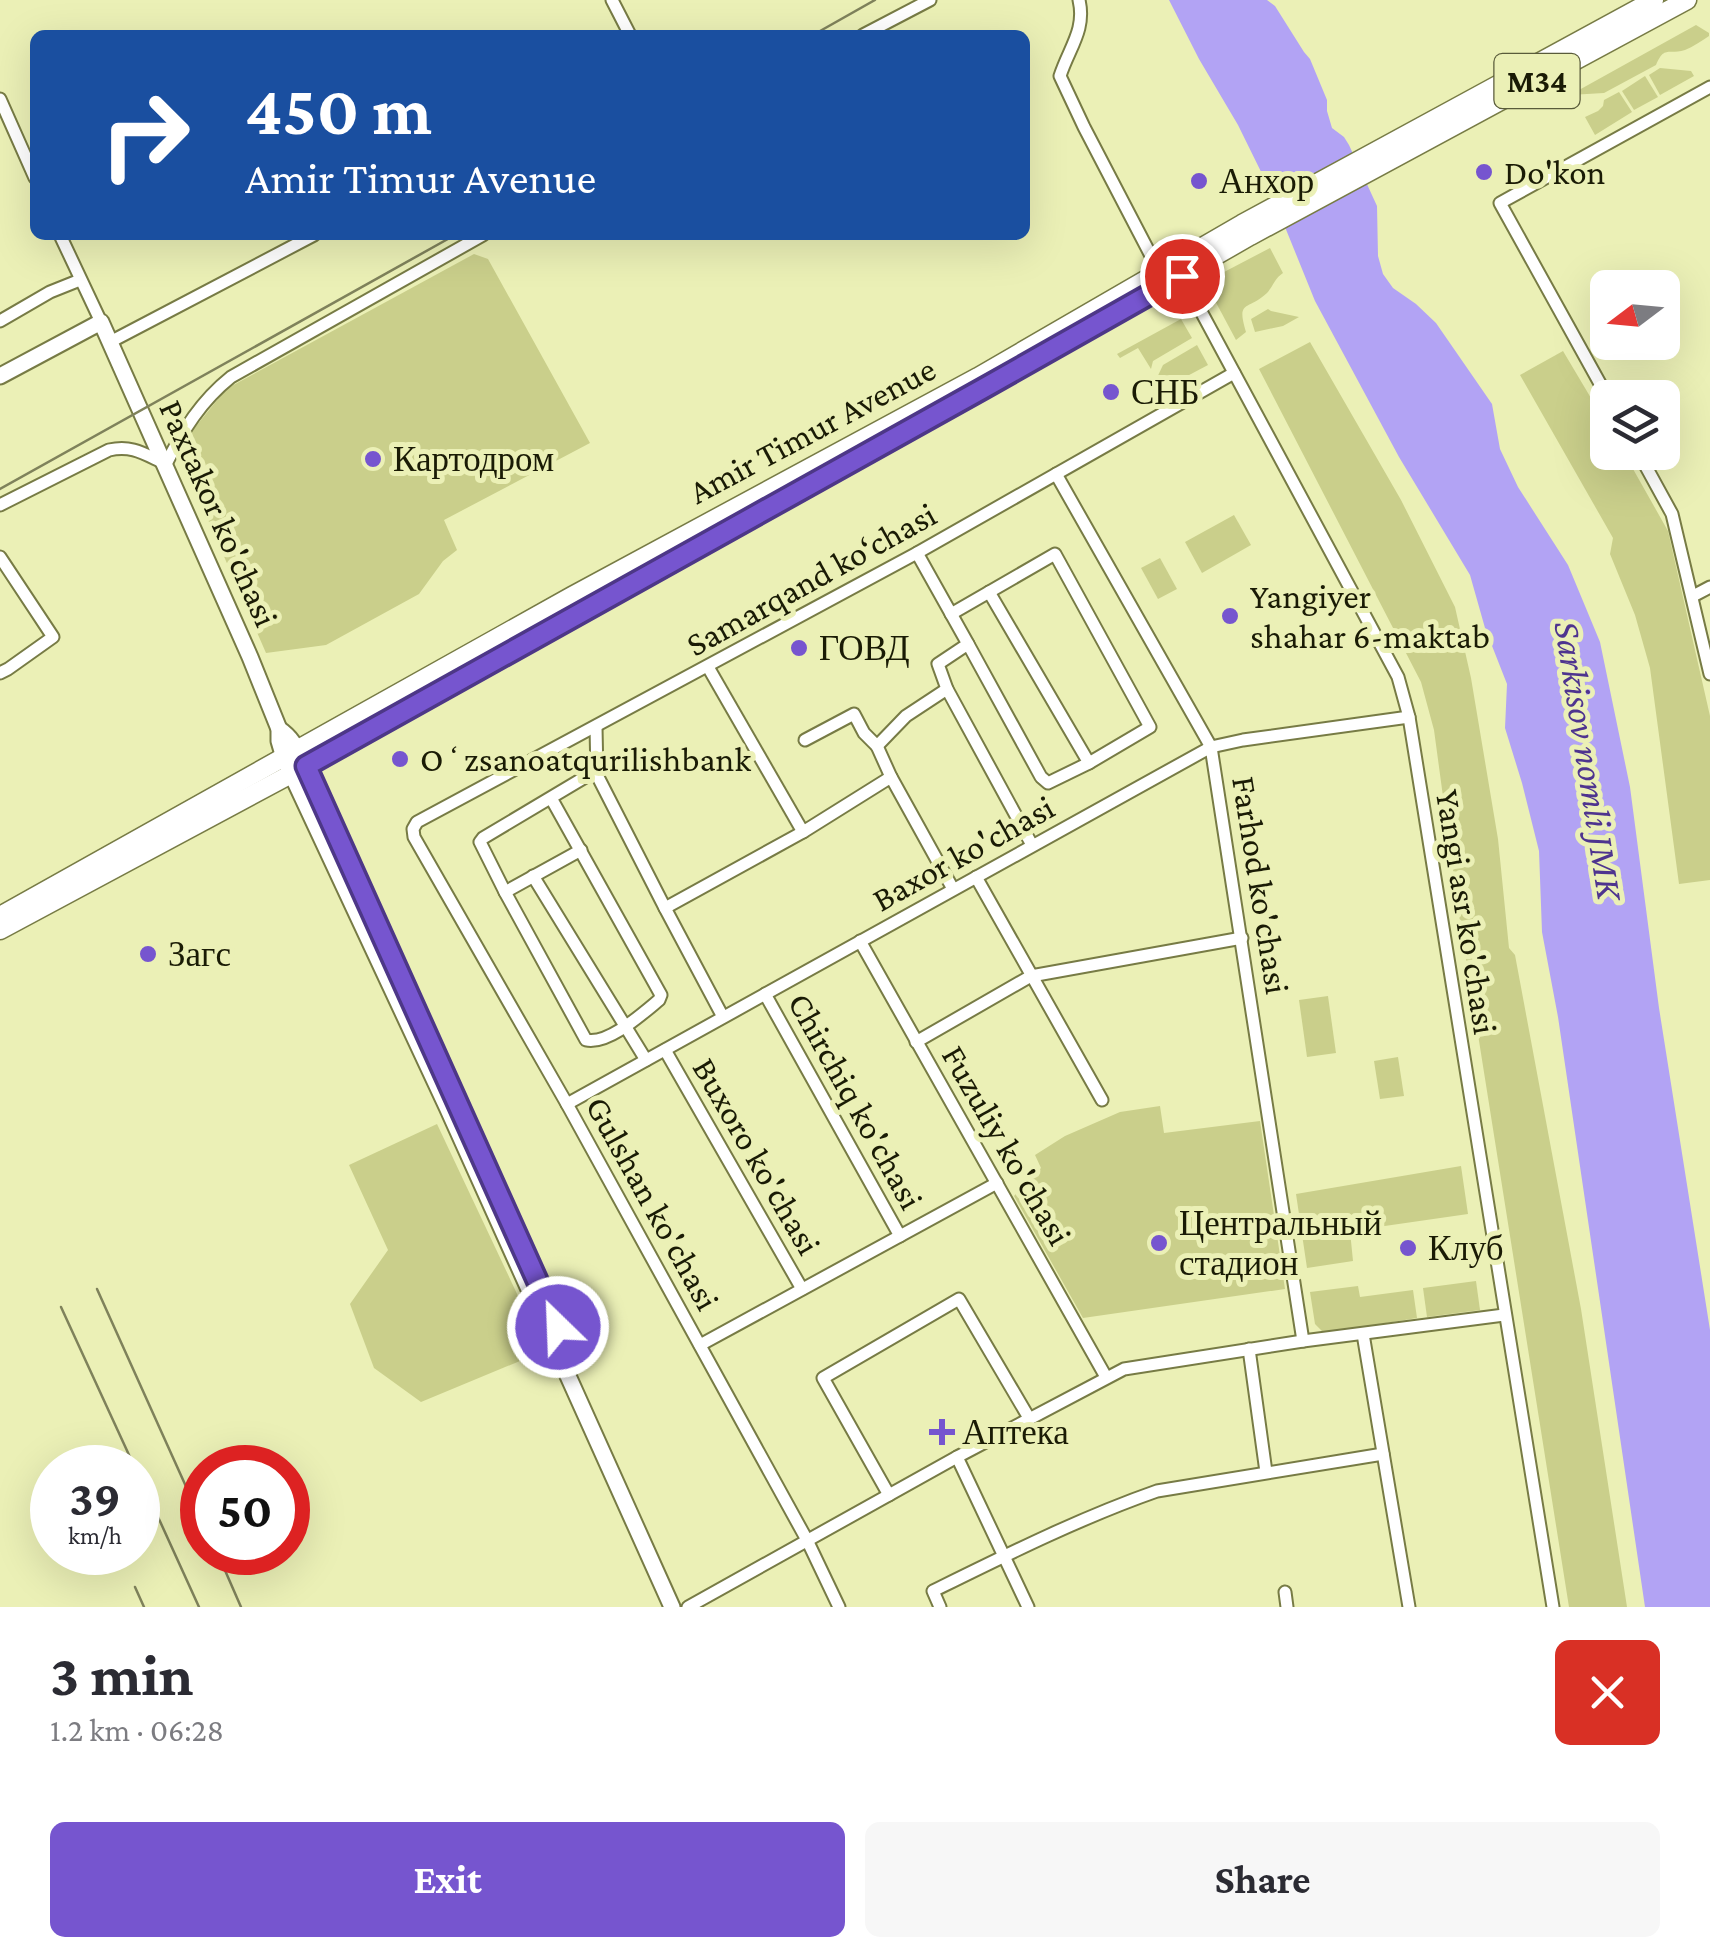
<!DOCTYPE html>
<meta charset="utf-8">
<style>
:root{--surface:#fff;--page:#f7f7f7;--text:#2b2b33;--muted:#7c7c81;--accent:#7655cf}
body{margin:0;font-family:"Crimson Pro",serif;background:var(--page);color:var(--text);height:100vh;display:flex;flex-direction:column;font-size:38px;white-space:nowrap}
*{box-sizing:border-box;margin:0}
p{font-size:32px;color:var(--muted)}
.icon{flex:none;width:55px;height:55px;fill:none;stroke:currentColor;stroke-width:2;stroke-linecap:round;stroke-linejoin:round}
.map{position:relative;height:1607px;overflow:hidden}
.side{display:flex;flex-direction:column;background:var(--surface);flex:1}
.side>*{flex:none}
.banner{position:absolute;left:30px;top:30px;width:1000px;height:210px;border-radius:15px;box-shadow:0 10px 40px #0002;background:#1a4fa0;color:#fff;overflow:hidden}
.needle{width:65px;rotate:254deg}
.fabs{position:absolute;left:1590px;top:270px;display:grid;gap:20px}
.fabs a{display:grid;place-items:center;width:90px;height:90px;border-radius:15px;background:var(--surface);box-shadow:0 10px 40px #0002;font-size:50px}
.speed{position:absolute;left:30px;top:1445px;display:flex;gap:20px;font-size:50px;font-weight:700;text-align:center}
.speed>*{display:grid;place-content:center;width:130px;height:130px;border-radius:50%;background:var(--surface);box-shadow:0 10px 40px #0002;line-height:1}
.speed small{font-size:25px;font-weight:400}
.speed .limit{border:15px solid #d22;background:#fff;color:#111}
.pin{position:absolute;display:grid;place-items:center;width:85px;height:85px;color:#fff;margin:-42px;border:5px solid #fff;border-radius:50%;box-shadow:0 2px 10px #0007}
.me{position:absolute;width:110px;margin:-55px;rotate:336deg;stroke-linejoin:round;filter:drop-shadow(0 0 8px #0008)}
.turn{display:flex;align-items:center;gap:35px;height:210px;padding:0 50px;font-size:45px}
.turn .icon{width:130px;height:130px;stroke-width:2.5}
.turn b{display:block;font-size:70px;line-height:85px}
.round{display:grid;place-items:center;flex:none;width:105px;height:105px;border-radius:15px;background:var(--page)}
.overview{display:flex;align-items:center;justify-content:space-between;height:170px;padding:0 50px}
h1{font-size:60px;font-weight:700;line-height:75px}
.primary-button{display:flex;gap:20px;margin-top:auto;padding:20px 50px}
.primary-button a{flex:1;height:115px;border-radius:15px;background:var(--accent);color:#fff;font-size:40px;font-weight:700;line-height:115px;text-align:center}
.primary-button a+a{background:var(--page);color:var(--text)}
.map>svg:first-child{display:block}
.green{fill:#cacf8b}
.water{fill:#b2a3f4}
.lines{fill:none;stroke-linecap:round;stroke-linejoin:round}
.minor-casing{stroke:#777b45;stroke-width:15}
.major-casing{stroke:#777b45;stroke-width:19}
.highway-casing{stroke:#777b45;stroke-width:21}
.minor{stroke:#fff;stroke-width:11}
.major{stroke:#fff;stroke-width:15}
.highway{stroke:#fff;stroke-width:18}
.rail{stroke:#7f825b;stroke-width:2.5}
.route-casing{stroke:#4d3787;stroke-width:25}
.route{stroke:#7655cf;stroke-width:18}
.poi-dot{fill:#7655cf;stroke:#ebf0b6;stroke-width:4}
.labels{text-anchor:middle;stroke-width:10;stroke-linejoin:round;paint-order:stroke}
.shield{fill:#ebf0b6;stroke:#595b3a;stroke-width:2.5}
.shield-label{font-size:32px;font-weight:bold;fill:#1a1b05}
.poi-label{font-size:35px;fill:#1a1b05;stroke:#ebf0b6;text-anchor:start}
.street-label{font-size:35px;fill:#1a1b05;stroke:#ebf0b6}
.water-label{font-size:38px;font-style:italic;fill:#4e348f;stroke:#ebf0b6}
</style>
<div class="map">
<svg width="1710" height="1607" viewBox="0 0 1710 1607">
<rect width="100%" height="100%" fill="#ebf0b6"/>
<g class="green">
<path d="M1696,25L1709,33V36C1701,41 1693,47 1685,50C1669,55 1664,45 1656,65L1604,93L1570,95Z"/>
<path d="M1660,68L1691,71L1694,76L1660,95L1649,75Z"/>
<path d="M1645,76L1658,97L1634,110L1622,91Z"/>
<path d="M1619,92L1632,112L1595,135L1585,117L1598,111L1603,106L1604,100Z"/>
<path d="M1270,248L1283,273C1274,279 1274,285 1267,293C1248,311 1236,299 1246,332L1236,340L1205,282Z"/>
<path d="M474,254L488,259L590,443L444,520L457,550L443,561L419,594L326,645L266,653L189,476L184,441L226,389Z"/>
<path d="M1268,309L1271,311L1299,317L1283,326L1255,332L1251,319Z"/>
<path d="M1181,319L1192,338L1153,361L1151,369L1138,348L1120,358L1117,354Z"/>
<path d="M1310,342L1401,500L1455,607L1471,678L1498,839L1509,948L1515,955L1581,1309L1627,1607H1569L1459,915L1434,730L1421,682L1259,369Z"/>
<path d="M1197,345L1208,365L1159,391L1154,384L1163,365Z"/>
<path d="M1563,351L1607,425L1608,452L1624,453L1668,531L1710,716V880L1679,884L1650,668L1635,615L1610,554L1613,538L1520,375Z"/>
<path d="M1234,515L1251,545L1202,573L1185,542Z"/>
<path d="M1160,558L1177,589L1158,599L1141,568Z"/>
<path d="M1328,996L1336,1053L1307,1057L1299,1000Z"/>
<path d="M1398,1057L1404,1096L1380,1099L1374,1061Z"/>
<path d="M1160,1106L1164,1133L1260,1121L1285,1289L1083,1318L1014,1196L1041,1168L1035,1155L1065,1136L1120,1112Z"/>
<path d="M437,1124L544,1351L421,1402L374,1368L350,1304L388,1250L349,1165Z"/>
<path d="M1461,1166L1468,1214L1350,1231L1353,1261L1307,1268L1296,1194Z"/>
<path d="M1476,1281L1480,1310L1427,1317L1423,1288Z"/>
<path d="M1358,1286L1360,1297L1413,1290L1417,1318L1324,1333L1315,1324L1310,1292Z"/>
</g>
<path class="water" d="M1169,0H1267L1275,6L1304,52L1310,59L1327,100V111L1332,128L1344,137L1349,145L1377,206L1378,256L1383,274L1393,288L1416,304L1436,323L1492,404L1500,449L1518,487L1568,565L1600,642L1630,787L1659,1008L1710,1330V1607H1645L1558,1017L1542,932L1539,851L1522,783L1505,728L1507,684L1485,628L1470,575L1399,457L1315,301L1270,190L1238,125L1199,59Z"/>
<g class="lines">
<defs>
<g id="minor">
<path d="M612,0L630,35"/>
<path d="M1079,0C1086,30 1069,48 1060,76L1084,127L1160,273"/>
<path d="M863,35L930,0"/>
<path d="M0,99L35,178"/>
<path d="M60,235L101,322"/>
<path d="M1182,276L1398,677L1409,717L1553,1607"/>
<path d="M0,321L50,292L80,280"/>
<path d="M110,342L314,235"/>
<path d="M1608,398L1500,203L1710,87"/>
<path d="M1638,452L1672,514L1710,674"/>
<path d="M1056,474L1211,747L1303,1341"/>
<path d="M0,505L109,450C133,445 144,454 166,464C183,430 201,401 231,377L483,235"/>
<path d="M0,557L53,637L8,669L0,673"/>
<path d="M989,592L1089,763"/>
<path d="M1693,596L1710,587"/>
<path d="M951,614L1055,554L1150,727L1089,763L1048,783L1041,777L968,644"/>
<path d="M708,667L803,832"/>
<path d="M947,689L1032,845"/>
<path d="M596,727L597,775L665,908L723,1017"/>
<path d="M805,740L854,714L864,733L877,746L906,716L947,689L938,664L968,644L917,553"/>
<path d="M877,746L891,777L953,889"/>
<path d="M551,798L661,995L659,1000C642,1014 608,1045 586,1040L505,892L480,842L483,838L587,776L597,775"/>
<path d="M533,876L646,1060"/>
<path d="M976,877L1102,1100"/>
<path d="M505,892L581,850"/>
<path d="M665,908L803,832L891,777"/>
<path d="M860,941L1106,1377"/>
<path d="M765,994L900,1236"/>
<path d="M916,1042L1031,976L1242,938"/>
<path d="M665,1050L802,1289"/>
<path d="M567,1104L1211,747L1243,740L1409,717"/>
<path d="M1363,1334L1409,1607"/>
<path d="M700,1345L997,1183"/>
<path d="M1249,1349L1266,1472"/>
<path d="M957,1457L1028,1607"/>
<path d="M889,1495L823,1378L959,1299L1029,1418"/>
<path d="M1285,1592L1287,1607"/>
<path d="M688,1607L957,1457L1124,1369L1303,1341L1504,1315"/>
<path d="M839,1607L807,1540L567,1104L414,837L413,829L417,822L917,553L1234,373"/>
<path d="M940,1607L933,1591C1006,1555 1080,1518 1157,1491L1383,1454"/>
</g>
<g id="major">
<path d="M0,376L101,322L250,657L279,729V741L284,758L447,1107L672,1607"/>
<path d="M279,729C293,738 298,751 306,766L566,1345"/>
</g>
<g id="highway">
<path d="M0,916L572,596L978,377L1242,224L1654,0"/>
<path d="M0,930L306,766L984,388L1250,236L1687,0"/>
</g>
</defs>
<use href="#minor" class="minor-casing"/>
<use href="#major" class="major-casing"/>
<use href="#highway" class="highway-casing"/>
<use href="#minor" class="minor"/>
<use href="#major" class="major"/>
<use href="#highway" class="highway"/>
<g class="rail">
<path d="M813,35L875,0"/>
<path d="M0,489L455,235"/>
<path d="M97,1289L202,1522"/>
<path d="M61,1307L135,1468"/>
<path d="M138,1473L199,1607"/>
<path d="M217,1552L241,1607"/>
<path d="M135,1587L144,1607"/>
</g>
</g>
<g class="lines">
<defs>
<path id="route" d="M558,1327L306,766L984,388L1182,276"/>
</defs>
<use href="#route" class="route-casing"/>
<use href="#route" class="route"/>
</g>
<g class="poi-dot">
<circle cx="1484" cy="172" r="10"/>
<circle cx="1199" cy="181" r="10"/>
<circle cx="1111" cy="392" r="10"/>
<circle cx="373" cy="459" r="10"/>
<circle cx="1230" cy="616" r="10"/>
<circle cx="799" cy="648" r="10"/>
<circle cx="400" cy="759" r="10"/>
<circle cx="148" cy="954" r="10"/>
<circle cx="1159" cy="1243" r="10"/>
<circle cx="1408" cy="1248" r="10"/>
<path d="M937 1417h10v10h10v10h-10v10h-10v-10h-10v-10h10z"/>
</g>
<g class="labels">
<rect class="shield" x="1494.5" y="54" width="85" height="54" rx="8"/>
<g class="shield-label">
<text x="1537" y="92">M34</text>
</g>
<g class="poi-label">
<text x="1504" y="184">Do'kon</text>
<text x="1219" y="193">Анхор</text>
<text x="1131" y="404">СНБ</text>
<text x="393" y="471">Картодром</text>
<text x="1250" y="608">Yangiyer<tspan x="1250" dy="40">shahar 6-maktab</tspan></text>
<text x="819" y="660">ГОВД</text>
<text x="420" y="771">Oʻzsanoatqurilishbank</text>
<text x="168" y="966">Загс</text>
<text x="1179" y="1235">Центральный<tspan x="1179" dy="40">стадион</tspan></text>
<text x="1428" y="1260">Клуб</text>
<text x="962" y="1444">Аптека</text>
</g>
<g class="street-label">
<text transform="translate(812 430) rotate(-28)" y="12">Amir Timur Avenue</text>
<text transform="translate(219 513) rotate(66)" y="12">Paxtakor ko'chasi</text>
<text transform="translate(811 579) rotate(-29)" y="12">Samarqand ko‘chasi</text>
<text transform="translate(963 853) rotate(-29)" y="12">Baxor ko'chasi</text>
<text transform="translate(1261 885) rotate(81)" y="12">Farhod ko'chasi</text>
<text transform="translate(1467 912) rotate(81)" y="12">Yangi asr ko'chasi</text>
<text transform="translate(856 1101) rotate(61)" y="12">Chirchiq ko'chasi</text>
<text transform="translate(1007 1145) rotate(60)" y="12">Fuzuliy ko'chasi</text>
<text transform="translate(757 1156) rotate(60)" y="12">Buxoro ko'chasi</text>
<text transform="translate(653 1203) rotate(61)" y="12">Gulshan ko'chasi</text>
</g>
<g class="water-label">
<text transform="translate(1589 760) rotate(81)" y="13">Sarkisov nomli JMK</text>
</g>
</g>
</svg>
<div class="fabs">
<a><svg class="needle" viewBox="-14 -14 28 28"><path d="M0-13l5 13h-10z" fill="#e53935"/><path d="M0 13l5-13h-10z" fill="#7c7c81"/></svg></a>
<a><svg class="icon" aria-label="layers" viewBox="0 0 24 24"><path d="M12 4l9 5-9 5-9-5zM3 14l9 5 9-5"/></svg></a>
</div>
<div class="speed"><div>39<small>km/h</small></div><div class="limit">50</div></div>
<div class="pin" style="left:1182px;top:276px;background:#d93025"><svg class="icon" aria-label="arrive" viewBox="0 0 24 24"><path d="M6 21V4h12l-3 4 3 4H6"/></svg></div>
<svg class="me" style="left:558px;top:1327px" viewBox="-20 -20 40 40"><circle r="17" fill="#7655cf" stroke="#fff" stroke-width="3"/><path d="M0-11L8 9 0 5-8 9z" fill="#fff"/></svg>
<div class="banner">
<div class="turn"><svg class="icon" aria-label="right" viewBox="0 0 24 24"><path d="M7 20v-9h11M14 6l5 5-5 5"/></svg><div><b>450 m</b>Amir Timur Avenue</div></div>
</div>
</div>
<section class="side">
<div class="overview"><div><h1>3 min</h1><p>1.2 km · 06:28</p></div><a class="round" style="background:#d93025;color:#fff"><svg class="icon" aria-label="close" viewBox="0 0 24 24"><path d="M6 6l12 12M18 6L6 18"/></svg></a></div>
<div class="primary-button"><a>Exit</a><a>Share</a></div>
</section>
